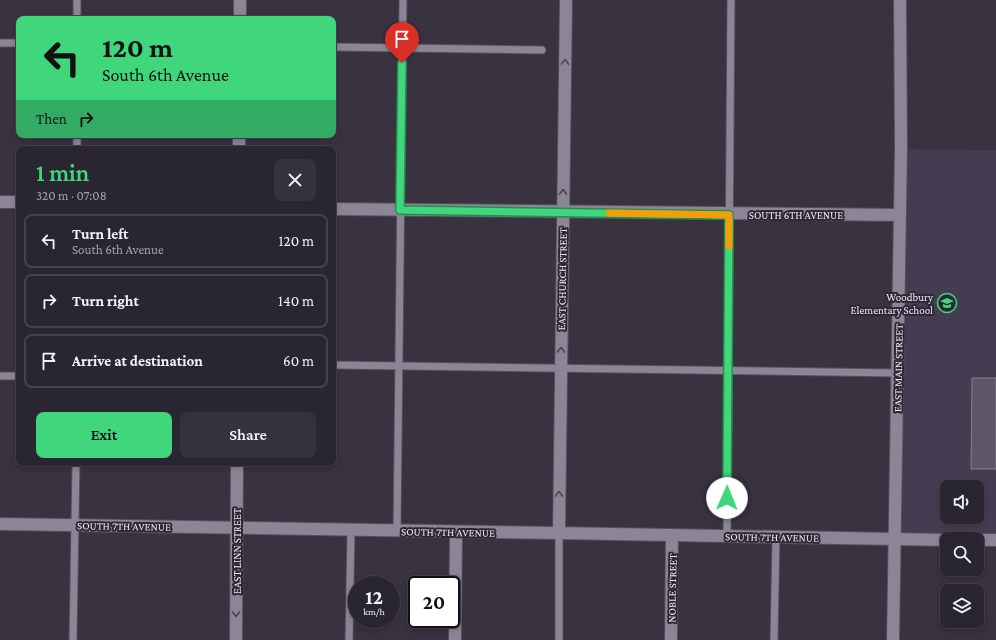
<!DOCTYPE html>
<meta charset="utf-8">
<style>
:root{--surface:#2a2631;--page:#36323d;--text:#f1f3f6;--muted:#a5a5ab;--line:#46434d;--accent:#40d77c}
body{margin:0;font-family:"Crimson Pro",serif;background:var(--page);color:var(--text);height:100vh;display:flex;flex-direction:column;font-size:15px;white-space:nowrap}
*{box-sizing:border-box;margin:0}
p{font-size:13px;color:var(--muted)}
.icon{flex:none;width:22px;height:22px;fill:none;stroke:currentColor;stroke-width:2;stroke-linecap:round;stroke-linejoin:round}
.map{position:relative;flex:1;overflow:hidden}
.sheet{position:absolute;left:16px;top:146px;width:320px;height:320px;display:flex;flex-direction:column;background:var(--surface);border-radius:8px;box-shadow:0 2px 6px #0003,0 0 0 1px var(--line)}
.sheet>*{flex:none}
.banner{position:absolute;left:16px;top:16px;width:320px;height:122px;border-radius:8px;box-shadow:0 2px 6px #0003,0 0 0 1px var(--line);background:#40d77c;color:#111;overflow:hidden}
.controls{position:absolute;left:940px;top:480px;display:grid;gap:8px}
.controls a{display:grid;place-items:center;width:44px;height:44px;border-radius:8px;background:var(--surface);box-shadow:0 2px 6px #0003,0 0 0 1px var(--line);font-size:20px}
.speed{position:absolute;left:348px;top:576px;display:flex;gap:8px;font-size:20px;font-weight:700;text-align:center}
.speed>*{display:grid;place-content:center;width:52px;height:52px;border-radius:50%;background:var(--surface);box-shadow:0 2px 6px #0003,0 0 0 1px var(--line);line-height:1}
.speed small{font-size:10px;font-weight:400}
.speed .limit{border:2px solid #111;border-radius:6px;background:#fff;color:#111}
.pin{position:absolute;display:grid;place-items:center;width:34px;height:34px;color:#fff;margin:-41px -17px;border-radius:50% 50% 50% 0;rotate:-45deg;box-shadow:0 0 4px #0007}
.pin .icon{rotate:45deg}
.me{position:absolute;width:44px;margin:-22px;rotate:1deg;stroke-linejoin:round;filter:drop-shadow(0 0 3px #0008)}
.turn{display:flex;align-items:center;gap:14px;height:84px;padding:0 20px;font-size:18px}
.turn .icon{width:52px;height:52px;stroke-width:2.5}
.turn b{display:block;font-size:28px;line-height:34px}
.then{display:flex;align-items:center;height:38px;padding:0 20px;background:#0003;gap:8px;font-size:15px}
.round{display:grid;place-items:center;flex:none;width:42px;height:42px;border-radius:8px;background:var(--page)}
.head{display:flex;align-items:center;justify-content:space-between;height:68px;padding:0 20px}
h1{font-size:24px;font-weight:600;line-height:30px;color:var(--accent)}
.action{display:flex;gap:8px;margin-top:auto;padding:8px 20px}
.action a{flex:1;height:46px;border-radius:8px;background:var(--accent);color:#111;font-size:16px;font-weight:600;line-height:46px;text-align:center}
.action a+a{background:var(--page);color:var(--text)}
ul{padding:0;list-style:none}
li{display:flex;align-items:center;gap:12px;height:54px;margin:0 8px 6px;padding:0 12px;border:2px solid var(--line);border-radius:8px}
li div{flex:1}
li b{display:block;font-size:15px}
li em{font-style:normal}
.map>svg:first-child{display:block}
.built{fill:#443c50;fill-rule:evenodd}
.building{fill:#5c5666;stroke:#878091}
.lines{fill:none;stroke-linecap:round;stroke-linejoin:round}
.lane-casing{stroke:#54505c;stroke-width:9}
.street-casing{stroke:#54505c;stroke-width:14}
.secondary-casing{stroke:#54505c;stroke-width:14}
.lane{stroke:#8b8596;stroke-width:7}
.street{stroke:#8b8596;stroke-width:12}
.secondary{stroke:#8b8596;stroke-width:12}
.oneway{stroke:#4a4453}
.route-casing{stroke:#2a8c51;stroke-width:10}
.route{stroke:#40d77c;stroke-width:7}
.slow{stroke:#f59e0b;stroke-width:7}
.labels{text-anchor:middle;stroke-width:4;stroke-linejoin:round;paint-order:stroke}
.street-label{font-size:11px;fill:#ece8f2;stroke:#2e2836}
.poi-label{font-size:11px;fill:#ece8f2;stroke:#2e2836;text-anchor:end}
</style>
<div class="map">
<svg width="996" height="640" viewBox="0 0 996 640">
<rect width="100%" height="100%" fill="#383241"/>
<path class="built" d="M901,149L996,150V540L895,539ZM947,487H977V517H947Z"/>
<path class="building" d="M972,378H996V469H971Z"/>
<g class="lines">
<defs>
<g id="lane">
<path d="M77,19V0"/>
<path d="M0,43H19"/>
<path d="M333,47L542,50"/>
<path d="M77,135V149"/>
<path d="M333,365L898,373"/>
<path d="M0,376H19"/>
<path d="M397,531L403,0"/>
<path d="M559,533V640"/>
<path d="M727,536L731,0"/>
<path d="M73,640L76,463"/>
<path d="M349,640L351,530"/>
<path d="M774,640L776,537"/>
</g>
<g id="street">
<path d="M240,19V0"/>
<path d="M239,149V135"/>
<path d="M0,202H19"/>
<path d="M333,209L900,215"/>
<path d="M0,524L559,533"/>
<path d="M895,539L947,540"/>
<path d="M977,540H996"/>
<path d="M236,640L237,463"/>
<path d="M455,640L456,532"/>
<path d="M671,640L672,535"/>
</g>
<g id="secondary">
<path d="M566,0L559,533L895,539"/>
<path d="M893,640L901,149L900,0"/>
</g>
</defs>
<use href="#lane" class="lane-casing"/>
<use href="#street" class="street-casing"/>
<use href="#secondary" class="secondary-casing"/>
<use href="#lane" class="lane"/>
<use href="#street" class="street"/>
<use href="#secondary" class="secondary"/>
</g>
<defs><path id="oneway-chevron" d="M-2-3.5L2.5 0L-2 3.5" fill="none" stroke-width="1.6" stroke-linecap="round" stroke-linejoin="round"/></defs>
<g class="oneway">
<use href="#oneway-chevron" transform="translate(565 62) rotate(-89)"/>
<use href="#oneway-chevron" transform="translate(563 192) rotate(-89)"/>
<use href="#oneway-chevron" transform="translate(561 350) rotate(-89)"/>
<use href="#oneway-chevron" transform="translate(559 494) rotate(-89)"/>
<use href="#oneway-chevron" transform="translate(236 614) rotate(90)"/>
</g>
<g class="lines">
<defs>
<path id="route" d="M402,63L400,210L729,215L727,498"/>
</defs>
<use href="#route" class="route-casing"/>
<use href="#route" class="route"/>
<path class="slow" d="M609,213L729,215V246"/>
</g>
<defs>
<symbol id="school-ring" viewBox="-11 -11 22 22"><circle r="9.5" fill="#2e2836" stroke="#40d77c" stroke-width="1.5"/><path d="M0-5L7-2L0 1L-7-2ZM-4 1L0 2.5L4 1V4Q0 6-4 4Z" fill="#40d77c"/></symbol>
</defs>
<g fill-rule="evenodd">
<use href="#school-ring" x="936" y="292" width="22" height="22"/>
</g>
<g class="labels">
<g class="street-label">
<text x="796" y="219">SOUTH 6TH AVENUE</text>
<text transform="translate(562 279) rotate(-89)" y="4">EAST CHURCH STREET</text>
<text transform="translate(898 368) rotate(-89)" y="4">EAST MAIN STREET</text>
<text transform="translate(124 526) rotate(1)" y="4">SOUTH 7TH AVENUE</text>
<text transform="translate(448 532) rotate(1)" y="4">SOUTH 7TH AVENUE</text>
<text transform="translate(772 537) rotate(1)" y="4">SOUTH 7TH AVENUE</text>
<text transform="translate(237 551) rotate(-90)" y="4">EAST LINN STREET</text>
<text transform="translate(672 588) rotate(-89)" y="4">NOBLE STREET</text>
</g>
<g class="poi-label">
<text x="933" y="301">Woodbury<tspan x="933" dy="13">Elementary School</tspan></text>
</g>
</g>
</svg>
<div class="controls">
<a><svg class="icon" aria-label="sound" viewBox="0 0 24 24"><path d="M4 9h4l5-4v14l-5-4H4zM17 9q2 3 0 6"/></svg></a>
<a><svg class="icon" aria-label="search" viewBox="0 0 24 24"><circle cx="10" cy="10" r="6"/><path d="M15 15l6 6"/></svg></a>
<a><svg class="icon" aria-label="layers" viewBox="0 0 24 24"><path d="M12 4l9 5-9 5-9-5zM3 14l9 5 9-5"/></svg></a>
</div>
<div class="speed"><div>12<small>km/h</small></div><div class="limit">20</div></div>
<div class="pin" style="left:402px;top:63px;background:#d93025"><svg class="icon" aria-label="arrive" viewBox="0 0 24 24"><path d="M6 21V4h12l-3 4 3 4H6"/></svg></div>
<svg class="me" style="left:727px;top:498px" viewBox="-20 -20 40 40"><circle r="19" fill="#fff"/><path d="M0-13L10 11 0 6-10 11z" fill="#40d77c"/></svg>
<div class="banner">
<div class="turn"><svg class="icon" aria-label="left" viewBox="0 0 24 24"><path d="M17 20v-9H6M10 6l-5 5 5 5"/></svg><div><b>120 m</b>South 6th Avenue</div></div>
<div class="then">Then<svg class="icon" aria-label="right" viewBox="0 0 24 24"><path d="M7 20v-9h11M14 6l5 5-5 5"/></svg></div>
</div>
<section class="sheet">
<div class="head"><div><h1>1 min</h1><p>320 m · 07:08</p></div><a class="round"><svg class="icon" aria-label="close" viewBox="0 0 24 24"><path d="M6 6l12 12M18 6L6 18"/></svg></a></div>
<ul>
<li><svg class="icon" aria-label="left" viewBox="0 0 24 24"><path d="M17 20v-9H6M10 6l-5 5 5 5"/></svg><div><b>Turn left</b><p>South 6th Avenue</p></div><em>120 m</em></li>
<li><svg class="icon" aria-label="right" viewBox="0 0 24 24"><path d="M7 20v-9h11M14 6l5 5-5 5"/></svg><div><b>Turn right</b></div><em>140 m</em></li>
<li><svg class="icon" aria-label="arrive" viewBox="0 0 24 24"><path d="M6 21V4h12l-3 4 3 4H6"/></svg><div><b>Arrive at destination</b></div><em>60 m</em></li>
</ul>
<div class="action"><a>Exit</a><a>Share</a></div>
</section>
</div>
